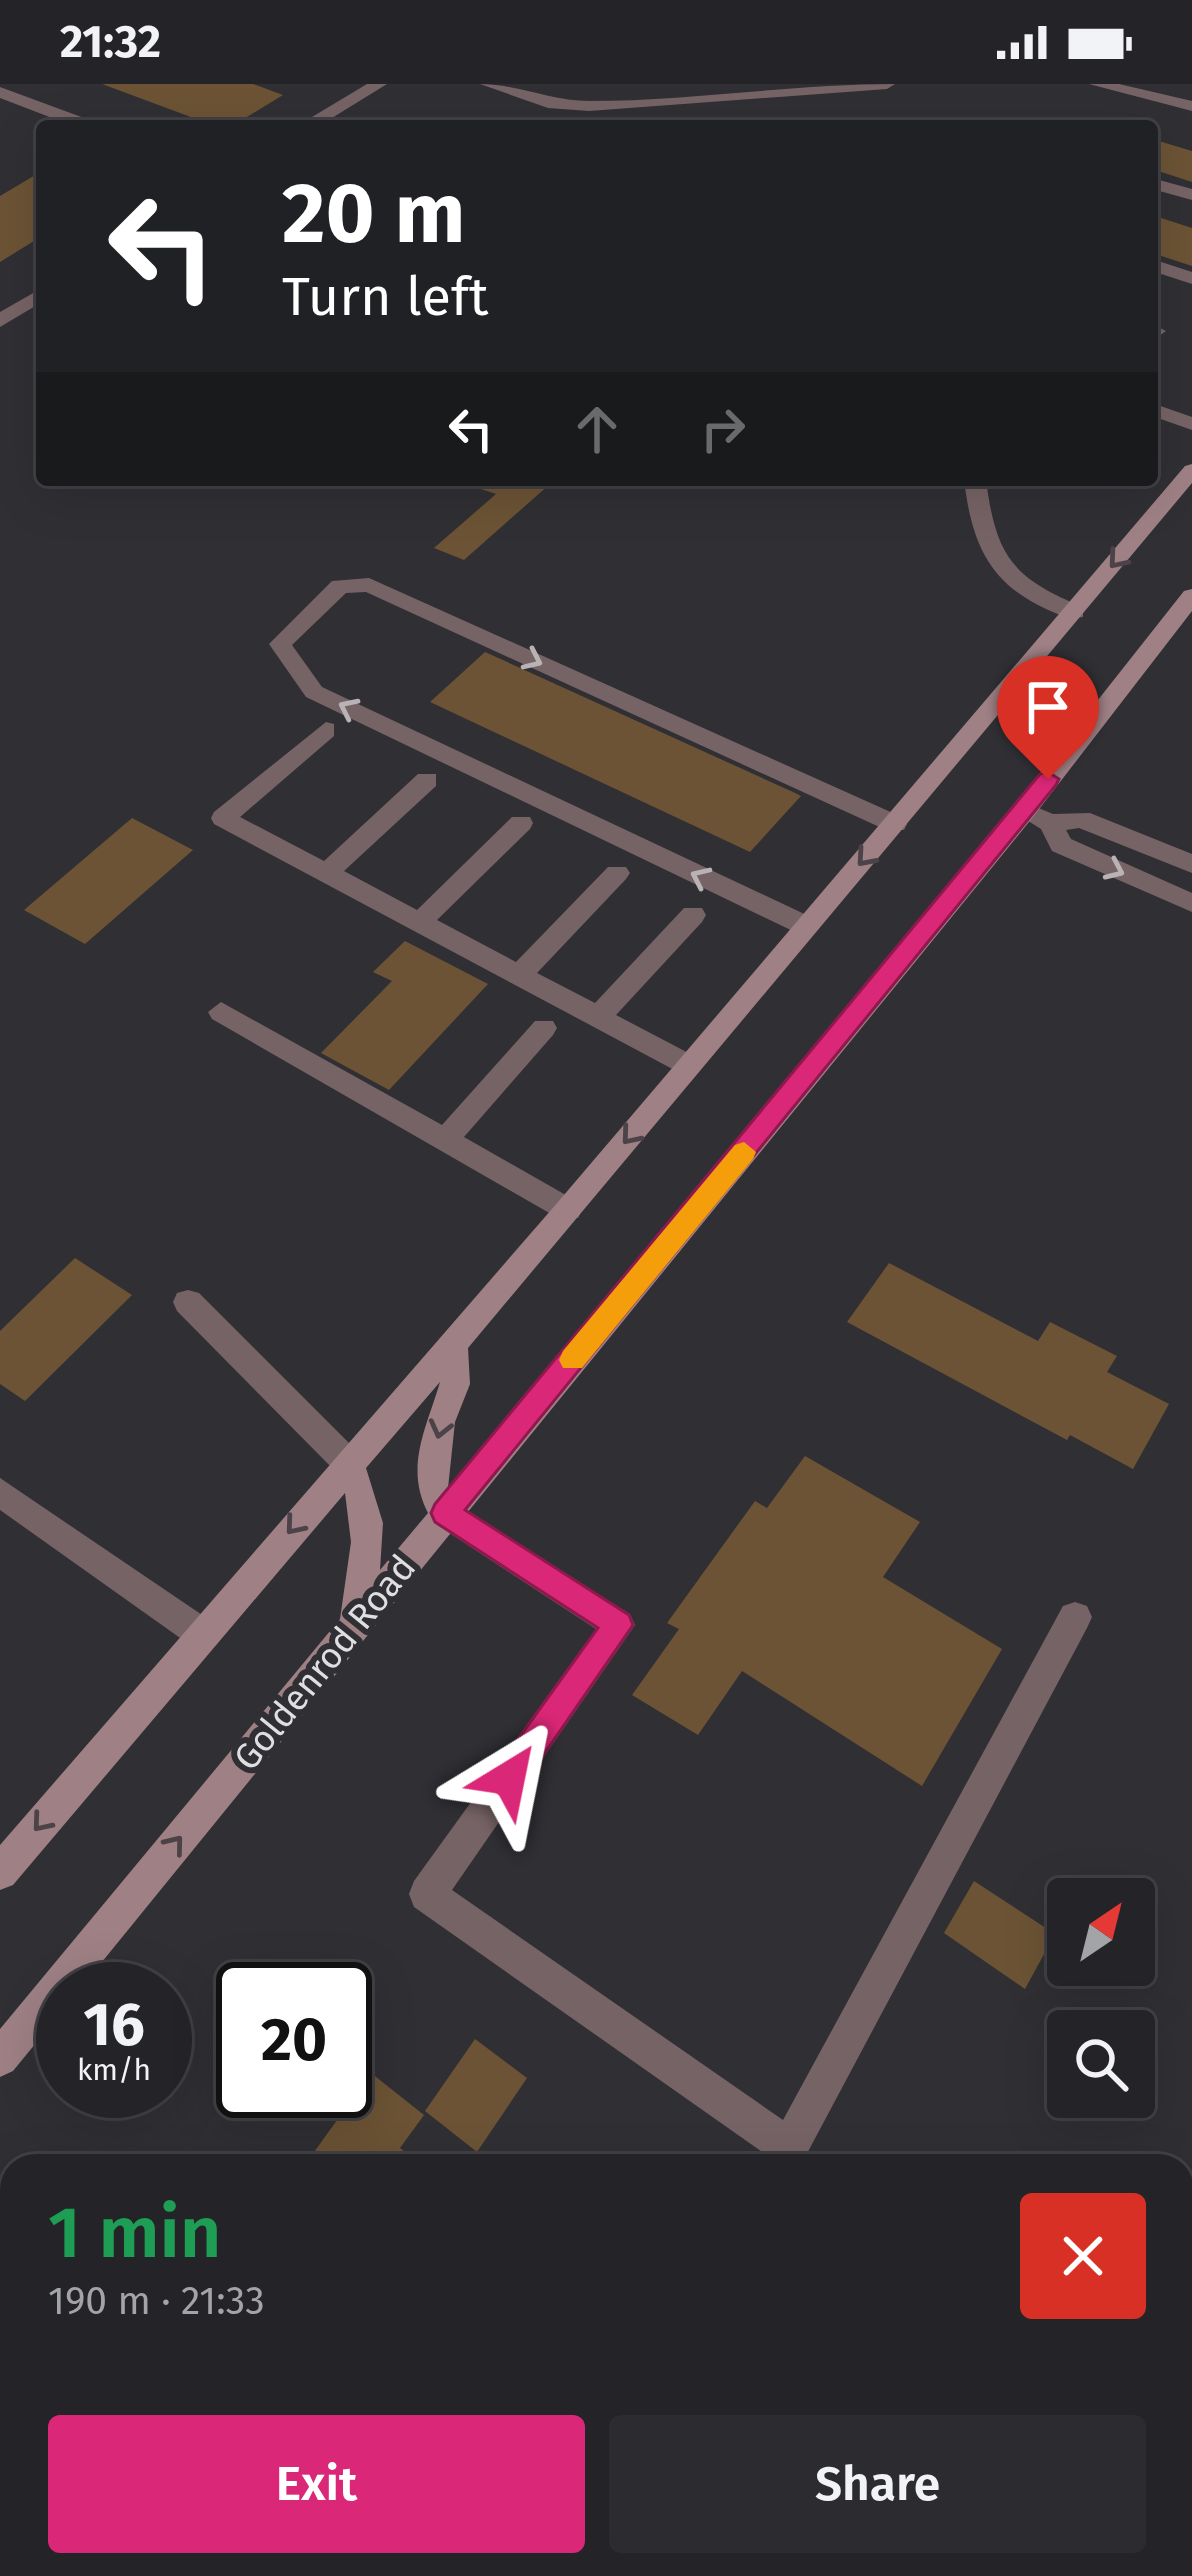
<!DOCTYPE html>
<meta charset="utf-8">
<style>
:root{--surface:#242327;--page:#2c2b2f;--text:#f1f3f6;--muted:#a3a4a7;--line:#414044;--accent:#db2777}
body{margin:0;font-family:"Fira Sans",sans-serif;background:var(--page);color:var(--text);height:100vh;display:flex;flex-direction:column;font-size:45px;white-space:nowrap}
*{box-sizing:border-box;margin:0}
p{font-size:39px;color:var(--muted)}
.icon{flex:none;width:66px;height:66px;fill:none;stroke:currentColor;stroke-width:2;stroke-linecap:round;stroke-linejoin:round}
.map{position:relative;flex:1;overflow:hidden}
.sheet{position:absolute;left:0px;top:2070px;width:1194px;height:423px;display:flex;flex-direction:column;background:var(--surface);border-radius:36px 36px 0 0;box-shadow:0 12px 48px #0002,0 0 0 3px var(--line)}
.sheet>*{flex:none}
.top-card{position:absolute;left:36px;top:36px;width:1122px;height:366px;border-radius:12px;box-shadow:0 12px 48px #0002,0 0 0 3px var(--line);background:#202124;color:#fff;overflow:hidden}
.needle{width:78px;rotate:35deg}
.fabs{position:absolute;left:1047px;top:1794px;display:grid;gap:24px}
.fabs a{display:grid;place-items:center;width:108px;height:108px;border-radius:12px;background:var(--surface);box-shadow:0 12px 48px #0002,0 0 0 3px var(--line);font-size:60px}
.speed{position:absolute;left:36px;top:1878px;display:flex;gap:24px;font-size:60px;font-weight:700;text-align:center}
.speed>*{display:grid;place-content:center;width:156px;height:156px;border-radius:50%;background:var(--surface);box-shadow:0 12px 48px #0002,0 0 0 3px var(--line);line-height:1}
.speed small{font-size:30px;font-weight:400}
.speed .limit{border:6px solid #111;border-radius:18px;background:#fff;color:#111}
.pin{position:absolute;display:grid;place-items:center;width:102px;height:102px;color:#fff;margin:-123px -51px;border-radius:50% 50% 50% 0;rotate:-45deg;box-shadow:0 0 12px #0007}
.pin .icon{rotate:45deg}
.me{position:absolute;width:132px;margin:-66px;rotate:35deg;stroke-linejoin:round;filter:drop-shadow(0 0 9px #0008)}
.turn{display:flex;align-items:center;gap:42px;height:252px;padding:0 48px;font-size:54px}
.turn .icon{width:156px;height:156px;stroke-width:2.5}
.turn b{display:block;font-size:84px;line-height:102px}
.lanes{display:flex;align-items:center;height:114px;padding:0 48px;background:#0003;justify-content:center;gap:60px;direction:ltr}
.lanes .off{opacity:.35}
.round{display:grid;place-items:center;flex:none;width:126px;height:126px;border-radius:12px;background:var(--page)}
.head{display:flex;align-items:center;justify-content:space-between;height:204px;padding:0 48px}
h1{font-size:72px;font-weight:600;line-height:90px;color:#1e9e55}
.action{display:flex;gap:24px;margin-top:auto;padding:24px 48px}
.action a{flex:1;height:138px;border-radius:12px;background:var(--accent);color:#fff;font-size:48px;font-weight:600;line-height:138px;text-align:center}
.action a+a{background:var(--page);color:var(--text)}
.status{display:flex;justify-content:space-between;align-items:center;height:84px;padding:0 60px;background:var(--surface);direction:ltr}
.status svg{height:33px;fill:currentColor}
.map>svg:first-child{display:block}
.building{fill:#6c5335}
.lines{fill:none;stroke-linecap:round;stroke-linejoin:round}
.lane{fill:#766366;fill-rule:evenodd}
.secondary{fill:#9e8085;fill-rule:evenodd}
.oneway{stroke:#4c4348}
.oneway2{stroke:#bab3b6}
.route{fill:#db2777;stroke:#8e194d;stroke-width:3}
.slow{fill:#f59e0b}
.labels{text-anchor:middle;stroke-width:12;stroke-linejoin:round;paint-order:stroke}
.street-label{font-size:36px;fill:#dfdee1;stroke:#302f34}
</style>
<div class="status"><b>21:32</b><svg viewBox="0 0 49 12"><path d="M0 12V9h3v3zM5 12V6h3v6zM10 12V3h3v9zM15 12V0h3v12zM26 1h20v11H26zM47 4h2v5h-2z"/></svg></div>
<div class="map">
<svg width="1192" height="2492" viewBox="0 0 1192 2492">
<rect width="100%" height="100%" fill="#302f34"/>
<g class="building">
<path d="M102,0H253L283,11L232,42H215Z"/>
<path d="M1152,55L1192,67V98L1152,85Z"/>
<path d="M42,87V152L0,178V112Z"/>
<path d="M1152,131L1192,144V182L1152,169Z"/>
<path d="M453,396H540L550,400L464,476L434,464L496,410Z"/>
<path d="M485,568L793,708L801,712L750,768L430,618Z"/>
<path d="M132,734L193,766L85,860L24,826Z"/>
<path d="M405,857L488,900L389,1006L321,969L392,897L373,888Z"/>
<path d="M75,1174L132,1211L25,1317L0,1300V1247Z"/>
<path d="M889,1179L1038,1257L1050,1238L1117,1272L1107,1288L1169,1320L1133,1385L1070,1351L1067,1356L847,1238Z"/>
<path d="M805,1372L920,1438L883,1493L1002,1565L922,1702L742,1587L698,1651L632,1611L679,1545L667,1539L755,1417L767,1424Z"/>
<path d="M974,1797L1055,1850L1025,1905L944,1849Z"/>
<path d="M475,1955L527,1994L477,2068L425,2027Z"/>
<path d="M371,1989L424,2031L400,2064L422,2082H304Z"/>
<path d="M1182,2178L1192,2185V2368L1182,2361Z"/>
<path d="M1182,2410L1192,2417V2492H1048L1034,2481H1182Z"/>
<path d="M152,2481H182L194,2492H145Z"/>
</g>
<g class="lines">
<g class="lane">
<path d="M367,0H387L319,42H297Z"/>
<path d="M480,0C517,0 551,17 589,17C691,17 793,0 895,0L887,5L589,27L548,24Z"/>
<path d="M1089,0H1119L1192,17V27Z"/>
<path d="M0,3L95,38L98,42H73L0,14Z"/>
<path d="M483,37L493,38L496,42H474Z"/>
<path d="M1152,94L1192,105V116L1152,105Z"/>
<path d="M1152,175L1192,188V200L1152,187Z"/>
<path d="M42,204V218L0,243V228Z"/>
<path d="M1152,240L1166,247L1152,257Z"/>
<path d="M1152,319L1192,333V346L1152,332Z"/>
<path d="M964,396H986C996,472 1012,494 1083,523V533C1067,536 1052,528 1038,521C985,494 971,452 964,396Z"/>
<path d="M369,494L904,734L907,740L904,746H886L366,508L346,509L292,561L322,603L815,835L819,842L806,851L797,849L306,613L269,560L332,497Z"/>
<path d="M326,638L334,640V652L240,733L324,777L418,690H436V702L344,787L417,826L512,733H530L533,739L530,745L437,836L516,878L608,783H626L630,789L626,795L537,889L595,919L684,824H702L706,831L702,838L616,931L698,974L702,981L698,988H678L214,740L211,734L214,728Z"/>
<path d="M1024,718L1053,730L1090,729L1192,770V789L1079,744L1066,746L1071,755L1192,809V828L1052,767L1041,745L1012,727Z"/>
<path d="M221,918L442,1041L535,937H553L557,944L553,951L464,1053L578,1118L582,1126L578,1134H558L212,935L208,928Z"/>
<path d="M188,1206L199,1209L359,1369L364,1379L359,1389L348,1393L337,1389L177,1227L173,1218L177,1209Z"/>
<path d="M0,1394L214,1539L219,1550L214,1561L202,1566L190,1561L0,1426Z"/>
<path d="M445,1415L630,1530L635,1541L452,1806L783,2036L1063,1522L1075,1518L1087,1522L1092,1533L1087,1544L803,2077L790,2082L775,2077L414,1823L409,1810L414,1797L596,1545L434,1439L429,1429L434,1419Z"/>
<path d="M0,2145L12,2150V2196L0,2191Z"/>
<path d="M12,2438V2481H22L15,2491L0,2492V2443Z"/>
</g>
<path class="secondary" d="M1192,380V399L468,1264L470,1300L455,1338L448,1404L1015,721L1184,507L1192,505V527L1033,733L80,1905H63V1926L13,1987L0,1993V1945L340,1535L351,1458L345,1409L13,1801L0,1806V1761L558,1118L1185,382ZM440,1298C427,1343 404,1383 428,1429L380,1486L383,1439L366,1384Z"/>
</g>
<defs><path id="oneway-chevron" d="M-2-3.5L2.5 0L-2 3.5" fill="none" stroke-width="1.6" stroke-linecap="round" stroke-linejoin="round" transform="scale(3)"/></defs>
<g class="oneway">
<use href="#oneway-chevron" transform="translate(1117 476) rotate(130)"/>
<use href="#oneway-chevron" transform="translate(865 774) rotate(131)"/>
<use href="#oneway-chevron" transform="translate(630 1052) rotate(130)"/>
<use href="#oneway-chevron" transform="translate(440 1345) rotate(104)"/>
<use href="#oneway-chevron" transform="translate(294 1442) rotate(130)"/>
<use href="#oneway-chevron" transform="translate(41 1739) rotate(130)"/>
<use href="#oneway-chevron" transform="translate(175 1760) rotate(-51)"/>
</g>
<g class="oneway2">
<use href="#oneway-chevron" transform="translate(533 576) rotate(25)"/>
<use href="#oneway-chevron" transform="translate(348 624) rotate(-154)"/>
<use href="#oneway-chevron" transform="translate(1115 786) rotate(24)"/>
<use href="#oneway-chevron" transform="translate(700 793) rotate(-155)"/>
</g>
<path class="route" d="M1048,688L1059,695L1056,701L465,1426L629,1531L633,1541L520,1705L509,1710L498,1705L493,1694L498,1683L598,1544L435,1438L431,1429L435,1420L1040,690Z"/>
<path class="slow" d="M744,1058L756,1068L753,1075L582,1284H563L559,1276L563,1267L735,1061Z"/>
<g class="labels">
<g class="street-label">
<text transform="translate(324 1578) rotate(-51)" y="13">Goldenrod Road</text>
</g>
</g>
</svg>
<div class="fabs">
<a><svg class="needle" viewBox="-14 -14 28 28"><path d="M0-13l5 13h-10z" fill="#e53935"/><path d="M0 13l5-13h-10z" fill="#a3a4a7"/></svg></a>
<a><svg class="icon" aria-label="search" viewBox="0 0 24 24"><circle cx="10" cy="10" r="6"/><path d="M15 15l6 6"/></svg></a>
</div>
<div class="speed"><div>16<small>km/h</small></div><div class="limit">20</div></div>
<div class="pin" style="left:1048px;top:695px;background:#d93025"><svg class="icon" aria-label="arrive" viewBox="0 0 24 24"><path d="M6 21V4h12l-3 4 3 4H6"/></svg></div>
<svg class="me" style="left:509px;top:1694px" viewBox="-20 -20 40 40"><path d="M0-17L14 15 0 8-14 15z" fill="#db2777" stroke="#fff" stroke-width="4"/></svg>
<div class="top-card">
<div class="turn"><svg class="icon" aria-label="left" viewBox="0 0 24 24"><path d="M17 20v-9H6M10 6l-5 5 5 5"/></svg><div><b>20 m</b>Turn left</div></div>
<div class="lanes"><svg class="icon" aria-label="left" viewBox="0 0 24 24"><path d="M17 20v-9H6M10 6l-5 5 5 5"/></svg><svg class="icon off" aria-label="ahead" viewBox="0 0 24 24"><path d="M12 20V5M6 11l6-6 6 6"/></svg><svg class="icon off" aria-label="right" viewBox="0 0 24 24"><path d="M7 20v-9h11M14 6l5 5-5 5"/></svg></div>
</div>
<section class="sheet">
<div class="head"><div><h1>1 min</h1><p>190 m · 21:33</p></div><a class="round" style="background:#d93025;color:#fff"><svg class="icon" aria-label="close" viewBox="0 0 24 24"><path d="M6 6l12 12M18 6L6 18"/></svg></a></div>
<div class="action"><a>Exit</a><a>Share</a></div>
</section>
</div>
